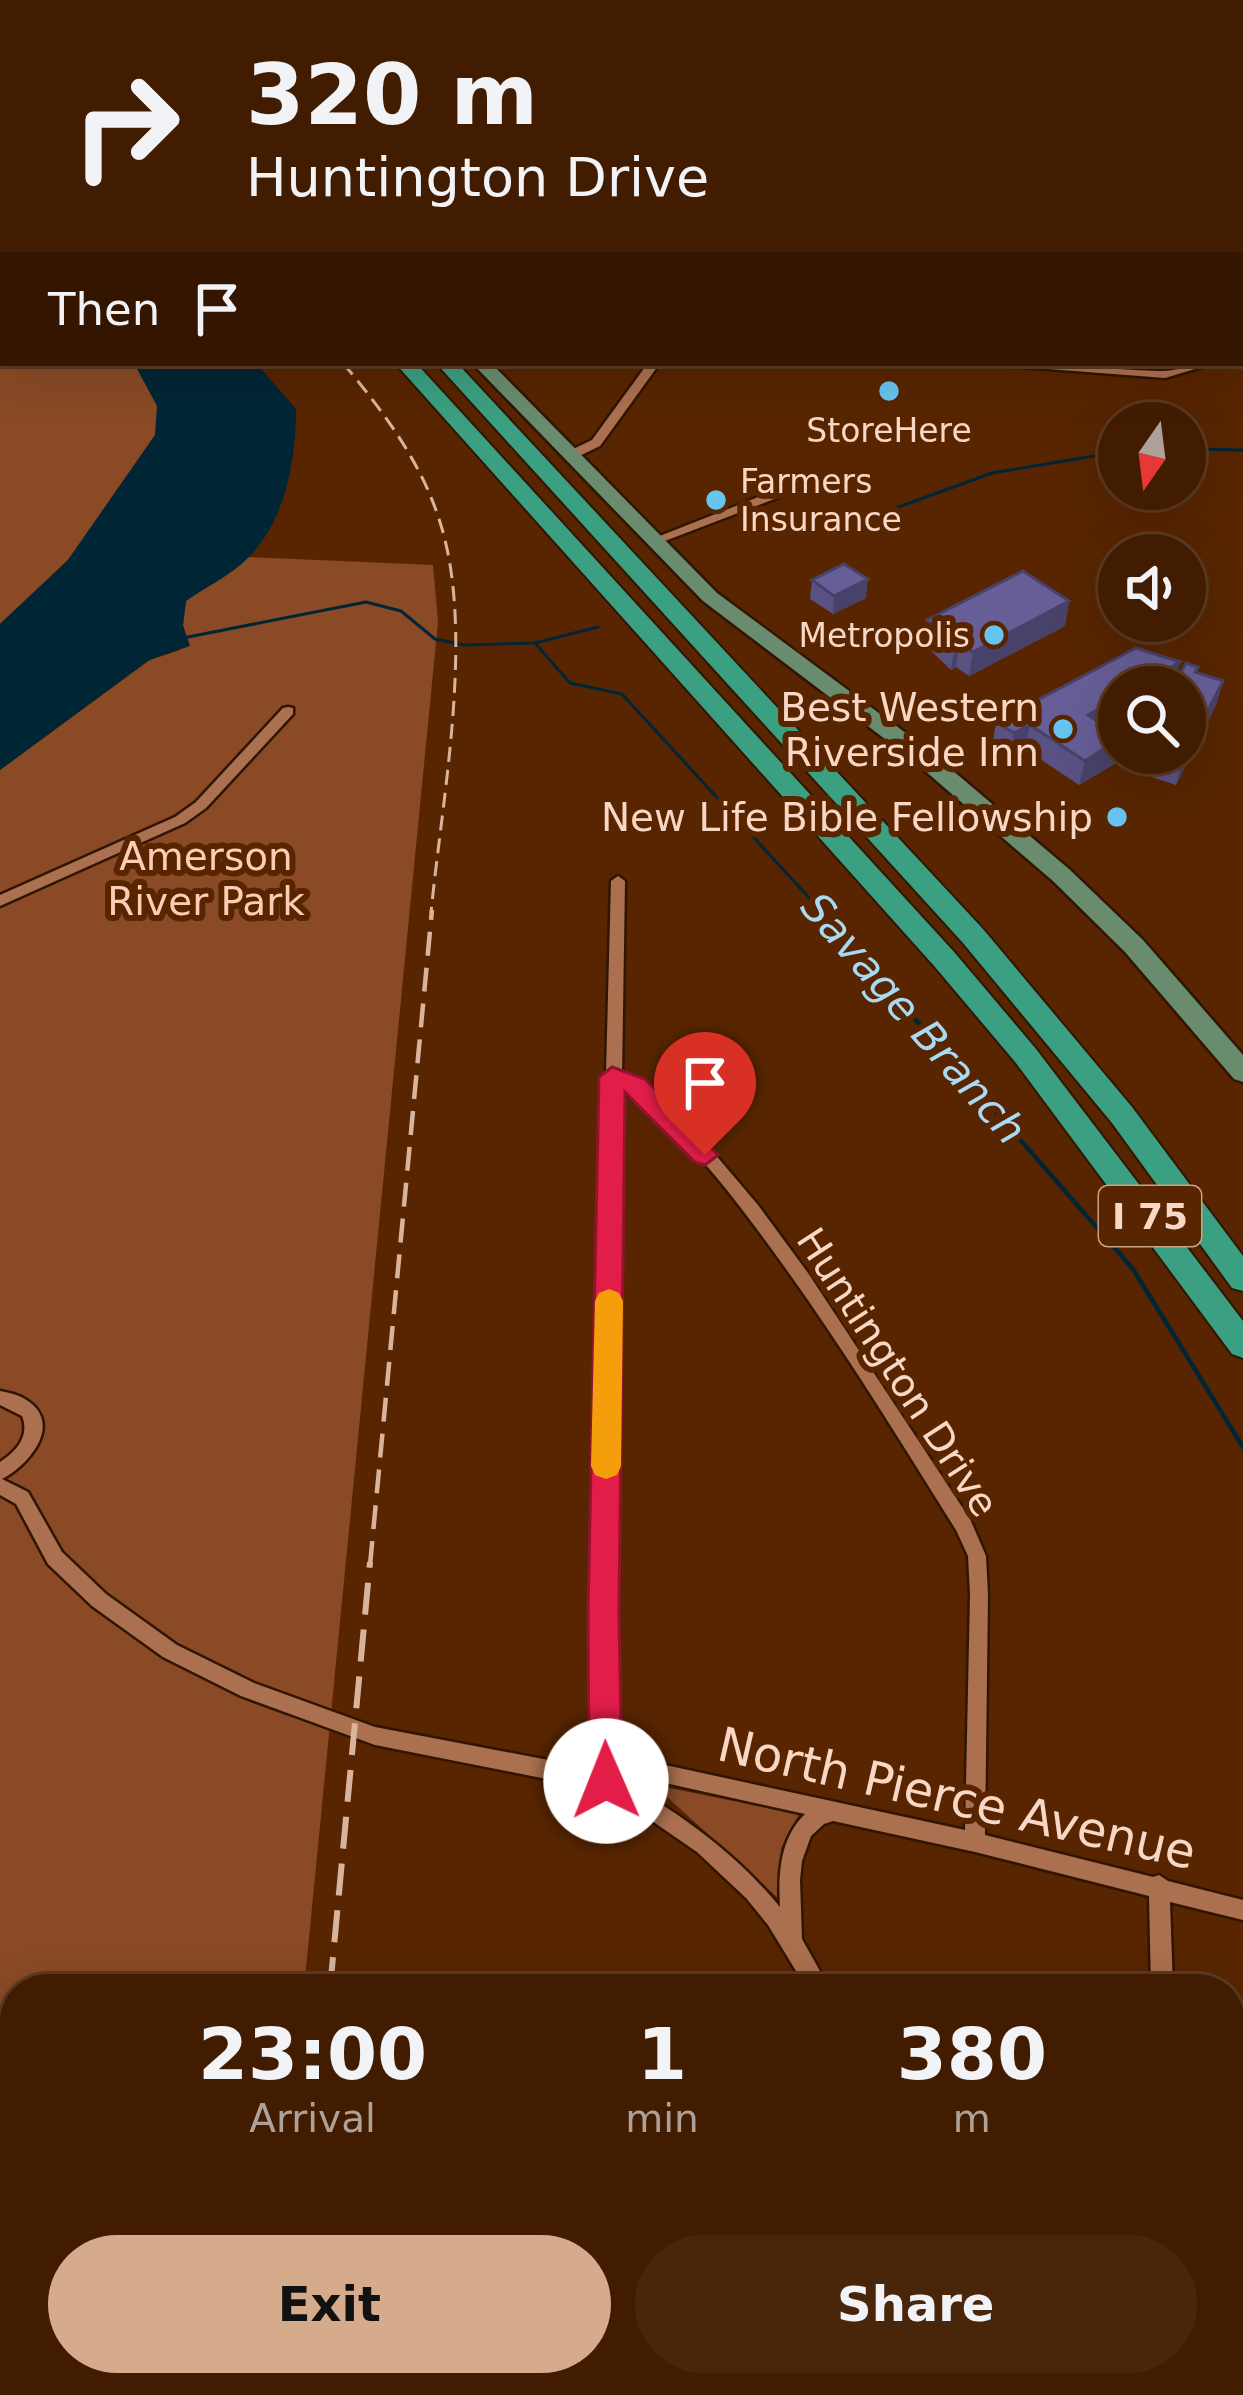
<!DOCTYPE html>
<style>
:root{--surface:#421c00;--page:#49250a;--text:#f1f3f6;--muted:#aea199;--line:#5a3a22;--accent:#d6ab8b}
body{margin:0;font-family:"DejaVu Sans",sans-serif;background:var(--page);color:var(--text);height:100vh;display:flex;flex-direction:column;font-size:45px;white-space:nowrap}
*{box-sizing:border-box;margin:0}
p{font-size:39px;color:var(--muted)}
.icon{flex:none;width:66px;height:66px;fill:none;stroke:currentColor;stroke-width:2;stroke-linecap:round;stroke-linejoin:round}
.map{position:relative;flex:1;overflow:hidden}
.details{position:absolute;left:0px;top:1974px;width:1245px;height:423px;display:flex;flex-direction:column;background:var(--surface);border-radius:48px 48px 0 0;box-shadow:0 12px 48px #0002,0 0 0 3px var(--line)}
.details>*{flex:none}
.hud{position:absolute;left:0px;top:0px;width:1245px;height:366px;box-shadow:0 12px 48px #0002,0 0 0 3px var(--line);background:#421c00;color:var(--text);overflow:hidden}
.needle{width:78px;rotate:194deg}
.buttons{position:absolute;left:1098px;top:402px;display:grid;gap:24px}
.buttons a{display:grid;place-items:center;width:108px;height:108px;border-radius:50%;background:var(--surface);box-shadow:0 12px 48px #0002,0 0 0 3px var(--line);font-size:60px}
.pin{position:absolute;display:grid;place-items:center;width:102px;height:102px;color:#fff;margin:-123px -51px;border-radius:50% 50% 50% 0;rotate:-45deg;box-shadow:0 0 12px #0007}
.pin .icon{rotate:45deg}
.me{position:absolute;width:132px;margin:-66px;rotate:359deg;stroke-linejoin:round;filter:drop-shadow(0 0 9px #0008)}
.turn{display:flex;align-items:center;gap:42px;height:252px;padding:0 48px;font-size:54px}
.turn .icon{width:156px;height:156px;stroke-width:2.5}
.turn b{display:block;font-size:84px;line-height:102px}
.then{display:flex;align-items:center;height:114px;padding:0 48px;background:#0003;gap:24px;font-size:45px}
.eta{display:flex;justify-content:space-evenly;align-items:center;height:204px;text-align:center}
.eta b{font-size:72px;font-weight:800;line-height:84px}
.cta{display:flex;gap:24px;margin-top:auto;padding:24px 48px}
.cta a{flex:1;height:138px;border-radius:72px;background:var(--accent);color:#111;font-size:48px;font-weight:800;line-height:138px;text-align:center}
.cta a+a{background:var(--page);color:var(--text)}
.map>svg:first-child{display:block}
.green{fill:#894a25}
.water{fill:#002636}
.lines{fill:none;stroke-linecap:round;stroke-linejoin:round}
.stream-far1{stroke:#002636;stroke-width:3}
.stream{stroke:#002636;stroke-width:4.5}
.street-casing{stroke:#311504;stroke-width:5}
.primary-casing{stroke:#311504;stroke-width:5}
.highway-casing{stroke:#311504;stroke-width:4}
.street{fill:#ab704f;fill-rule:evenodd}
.primary{fill:#688c6d;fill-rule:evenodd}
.highway{fill:#3b9f81;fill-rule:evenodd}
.rail-far2{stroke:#d8b49e;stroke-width:3;stroke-dasharray:15 8;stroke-linecap:butt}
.rail-far1{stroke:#d8b49e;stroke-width:4.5;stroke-dasharray:24 12;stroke-linecap:butt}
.rail{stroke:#d8b49e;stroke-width:6;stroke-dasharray:32 15;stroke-linecap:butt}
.wall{fill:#595182}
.shaded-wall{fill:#48426a}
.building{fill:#675e97;stroke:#48426a;stroke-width:3}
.route{fill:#e11d48;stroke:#92132f;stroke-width:3}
.slow{fill:#f59e0b}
.poi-dot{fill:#66c4ef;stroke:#582500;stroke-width:4.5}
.labels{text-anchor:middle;stroke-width:12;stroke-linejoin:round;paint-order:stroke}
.far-poi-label{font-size:33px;fill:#f8d7c5;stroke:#582500}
.shield{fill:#582500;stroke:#c8a28a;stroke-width:3}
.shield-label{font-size:36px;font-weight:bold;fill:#f8d7c5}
.poi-label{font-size:39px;fill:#f8d7c5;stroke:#582500;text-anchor:end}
.park-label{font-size:39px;fill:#fccdb4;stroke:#582500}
.street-label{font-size:39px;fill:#f8d7c5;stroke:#582500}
.water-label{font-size:42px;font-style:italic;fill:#a8daf3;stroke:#582500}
.near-street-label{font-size:48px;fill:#f8d7c5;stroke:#582500}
</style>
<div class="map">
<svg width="1243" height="2395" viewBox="0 0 1243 2395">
<rect width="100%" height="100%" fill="#582500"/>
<g class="green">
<path d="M0,210L3,363H134L158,406L155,435L68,560L0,624Z"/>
<path d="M249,557L433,565L438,622L304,1989H15V2382H266L265,2395H0V770L150,660L180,650L186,601Z"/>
<path d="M654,1785L799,1814L781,1848L779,1899Z"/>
</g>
<path class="water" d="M134,363H256L296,409C296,459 286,520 248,558C231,575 206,587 186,601L183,625L190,646L149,660L0,770V624L68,560L155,435L157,406Z"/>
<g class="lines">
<g class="stream-far1">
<path d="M1185,449L1243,450"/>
<path d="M871,517L992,473L1119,452"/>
<path d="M183,638L366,602L401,611L435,639L464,645L535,643L598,627"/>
<path d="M535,643L570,683L622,694L823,913"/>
</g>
<path class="stream" d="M820,910L1133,1269L1243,1447"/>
<defs>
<g id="street">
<path d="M768,0H778L776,3H766Z"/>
<path d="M911,0H921L919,3H909Z"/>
<path d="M1108,0H1119L1122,3H1111Z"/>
<path d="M1163,0H1173L1171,3H1161Z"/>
<rect x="1242" y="125" width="1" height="7"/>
<path d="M648,363H660L600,446L573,459H565V453L592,440Z"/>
<path d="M1002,363C1054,363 1106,369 1158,371C1177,372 1195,363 1215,363L1165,378L1008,366Z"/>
<path d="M789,485L795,489L793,492L657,544H649L647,541Z"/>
<path d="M288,707L293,708V714L206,808L185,823L0,906V895L175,817L196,802L283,708Z"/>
<path d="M618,876L625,881L622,1076L661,1100L708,1146L758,1205L808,1273L970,1519L986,1556L988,1595L985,1835L1153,1877L1159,1875L1168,1881L1243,1900V1920L1170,1902L1173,1989H1151L1149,1896L975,1852L833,1821L824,1824L811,1836L802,1861L800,1880L802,1939L830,1989H807L768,1925L746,1898L697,1852L636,1810L602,1790L375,1745L241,1696L163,1657L92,1606L48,1564L16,1504L0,1495V1462C17,1451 30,1436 22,1416L0,1405V1391C10,1393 20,1395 28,1401C63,1425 28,1466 2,1479L28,1492L62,1552L106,1594L177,1645L254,1683L375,1727L596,1769L594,1612L606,1081L604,1077L606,1073L611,881ZM622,1091C684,1130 730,1192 773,1251C839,1341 897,1436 956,1530L968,1556L970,1595L965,1830L656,1763L616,1770L614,1612ZM656,1781L805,1814C780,1838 778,1874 780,1907C738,1856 689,1820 632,1786Z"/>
<path d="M1230,2328L1238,2332L1243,2344V2395L1235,2392L1230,2380Z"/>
<path d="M967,2382H991L994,2395H970Z"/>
</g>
<g id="primary">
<path d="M121,0H136L138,3H123Z"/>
<path d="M472,363H491L717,593L926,748L1069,869L1143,940L1243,1055V1082L1234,1079L1125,952L1053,881L910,758L703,601Z"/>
</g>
<g id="highway">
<path d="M19,0H41L43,3H21Z"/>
<path d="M0,1L7,3H3V12Z"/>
<path d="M395,363H416L955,953L1036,1049L1243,1321V1358L1232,1354L1016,1063L935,967Z"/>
<path d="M436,363H457L983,929L1132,1107L1243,1256V1291L1232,1288L1112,1123L963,943Z"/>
</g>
</defs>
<use href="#street" class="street-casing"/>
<use href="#primary" class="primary-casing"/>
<use href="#highway" class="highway-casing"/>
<use href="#street" class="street"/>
<use href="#primary" class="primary"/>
<use href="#highway" class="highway"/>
<path class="rail-far2" d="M343,363C382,410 420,460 439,519C476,630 442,797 431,913"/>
<path class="rail-far1" d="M370,1565L432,910"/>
<g class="rail">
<path d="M330,1989L370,1562"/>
<path d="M293,2395L294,2382"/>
</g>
</g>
<g class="wall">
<path d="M812,580L866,598L833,614L810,599Z"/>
<path d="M1069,601L1065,626L969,676L956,667L951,670L924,644L927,620Z"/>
<path d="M1136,648L1180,662L1174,685L1186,663L1198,667L1196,673L1223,681L1216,705L1176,785L1136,772L1140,753H1185V687H1119V718L1105,726L1119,736L1116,763L1079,785L1025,749L1009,758L992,747L996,722Z"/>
</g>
<g class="shaded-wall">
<path d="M868,579L866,598L833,614L834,596Z"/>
<path d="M1069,601L1065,626L969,676L973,652Z"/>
<path d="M959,643L956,667L951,670L955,645Z"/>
<path d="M1180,662L1173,687H1136Z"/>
<path d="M1223,681L1216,705L1176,785L1182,760Z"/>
<path d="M1119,697V718L1083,739L1088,715Z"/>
<path d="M1030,725L1025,749L1009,758L1014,733Z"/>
<path d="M1119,739L1116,763L1079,785L1085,761Z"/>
</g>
<g class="building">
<path d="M844,564L868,579L834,596L812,580Z"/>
<path d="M1023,571L1069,601L973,652L959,643L955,645L927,620Z"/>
<path d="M1136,648L1180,662L1136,687H1119V697L1088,715L1119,736V739L1085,761L1030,725L1014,733L996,722Z"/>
<path d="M1186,663L1198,667L1195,672L1223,681L1182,760L1159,753H1185V687H1173Z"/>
</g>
<path class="route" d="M612,1067L645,1079L718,1155L705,1165L695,1162L625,1092L619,1612L622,1781L617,1792L606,1797L594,1792L589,1781L588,1612L599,1077Z"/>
<path class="slow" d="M609,1289L619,1293L623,1301L621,1466L617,1475L606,1479L595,1475L591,1466L595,1301L599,1293Z"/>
<g class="poi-dot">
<circle cx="889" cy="391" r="12"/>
<circle cx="716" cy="500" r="12"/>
<circle cx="994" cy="635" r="12"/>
<circle cx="1063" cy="729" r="12"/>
<circle cx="1117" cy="817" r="12"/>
</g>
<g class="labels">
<g class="far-poi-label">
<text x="889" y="442">StoreHere</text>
<text x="740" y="493" text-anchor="start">Farmers<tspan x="740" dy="38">Insurance</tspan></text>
<text x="970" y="647" text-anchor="end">Metropolis</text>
</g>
<rect class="shield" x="1099" y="1186" width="102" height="60" rx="9"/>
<g class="shield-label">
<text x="1150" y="1229">I 75</text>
</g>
<g class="poi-label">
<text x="1039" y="721">Best Western<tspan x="1039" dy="45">Riverside Inn</tspan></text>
<text x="1093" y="831">New Life Bible Fellowship</text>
</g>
<g class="park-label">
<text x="206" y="870">Amerson<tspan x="206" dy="45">River Park</tspan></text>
</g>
<g class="street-label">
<text transform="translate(898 1372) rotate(57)" y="14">Huntington Drive</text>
</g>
<g class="water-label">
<text transform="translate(914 1018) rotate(49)" y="15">Savage Branch</text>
</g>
<g class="near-street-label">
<text transform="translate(957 1798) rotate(13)" y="17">North Pierce Avenue</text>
</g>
</g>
</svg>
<div class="buttons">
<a><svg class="needle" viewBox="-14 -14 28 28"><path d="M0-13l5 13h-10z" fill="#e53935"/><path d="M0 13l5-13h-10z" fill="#aea199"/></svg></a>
<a><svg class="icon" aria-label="sound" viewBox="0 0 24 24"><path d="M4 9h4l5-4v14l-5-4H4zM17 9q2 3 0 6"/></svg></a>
<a><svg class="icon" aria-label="search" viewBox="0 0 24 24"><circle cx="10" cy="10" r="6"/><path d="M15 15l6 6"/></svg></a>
</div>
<div class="pin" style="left:705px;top:1155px;background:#d93025"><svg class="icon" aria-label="arrive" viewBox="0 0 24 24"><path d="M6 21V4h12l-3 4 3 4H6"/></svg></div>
<svg class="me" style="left:606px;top:1781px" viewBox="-20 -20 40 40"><circle r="19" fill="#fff"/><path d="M0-13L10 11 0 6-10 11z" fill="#e11d48"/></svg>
<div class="hud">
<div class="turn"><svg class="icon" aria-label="right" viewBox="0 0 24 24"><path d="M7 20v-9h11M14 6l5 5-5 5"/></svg><div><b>320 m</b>Huntington Drive</div></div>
<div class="then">Then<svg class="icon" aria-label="arrive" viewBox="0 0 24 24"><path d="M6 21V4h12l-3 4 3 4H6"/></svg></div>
</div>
<section class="details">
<div class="eta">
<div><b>23:00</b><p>Arrival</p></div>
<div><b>1</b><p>min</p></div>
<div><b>380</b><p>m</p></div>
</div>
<div class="cta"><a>Exit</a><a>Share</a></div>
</section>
</div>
